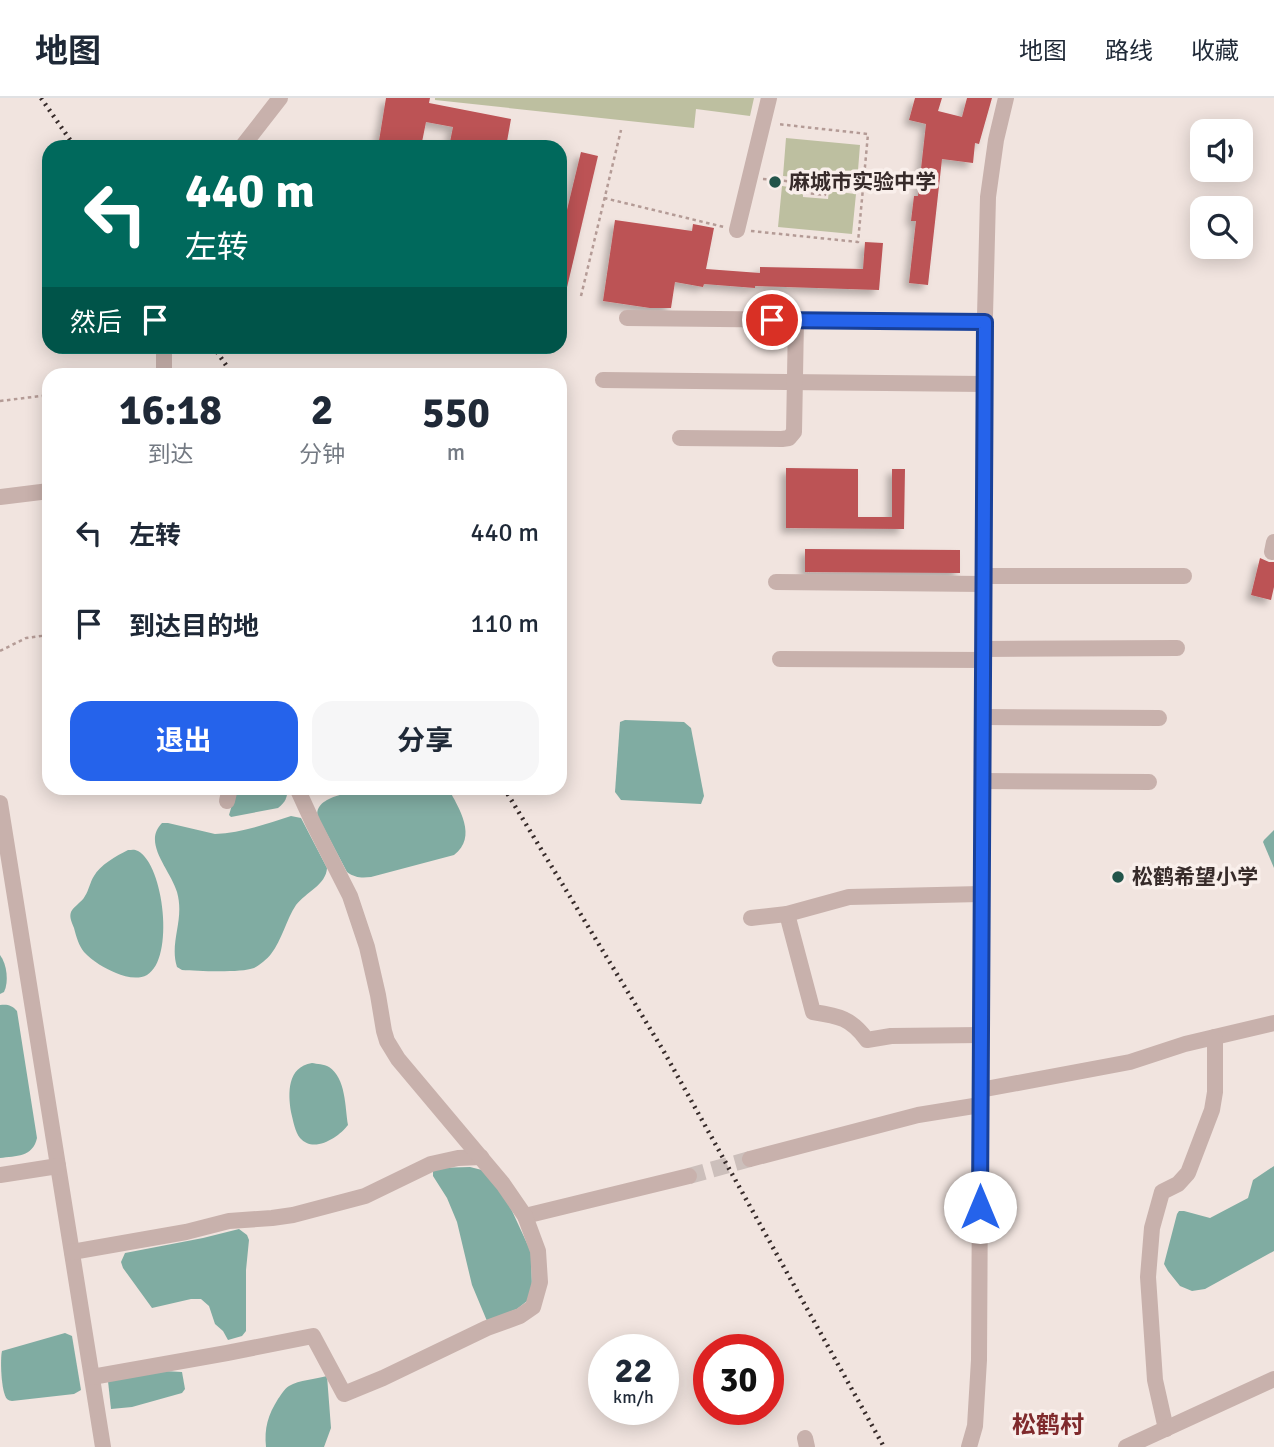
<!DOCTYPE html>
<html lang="zh">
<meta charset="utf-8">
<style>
:root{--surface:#fff;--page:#f6f6f7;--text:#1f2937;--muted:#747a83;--line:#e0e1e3;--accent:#2563eb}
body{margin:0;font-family:Signika,"Noto Sans SC",sans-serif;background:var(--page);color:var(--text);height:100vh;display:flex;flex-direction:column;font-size:26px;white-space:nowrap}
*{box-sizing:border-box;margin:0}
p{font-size:23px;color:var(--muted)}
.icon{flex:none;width:38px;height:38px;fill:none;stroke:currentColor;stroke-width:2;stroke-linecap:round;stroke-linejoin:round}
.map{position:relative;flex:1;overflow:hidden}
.details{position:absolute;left:42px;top:270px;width:525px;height:427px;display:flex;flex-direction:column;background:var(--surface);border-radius:21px;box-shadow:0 4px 18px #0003}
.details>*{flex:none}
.hud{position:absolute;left:42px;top:42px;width:525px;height:214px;border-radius:21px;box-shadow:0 4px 18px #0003;background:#00695c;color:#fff;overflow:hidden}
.buttons{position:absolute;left:1190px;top:21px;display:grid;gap:14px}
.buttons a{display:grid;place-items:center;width:63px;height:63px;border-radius:14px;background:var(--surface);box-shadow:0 4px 18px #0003;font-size:35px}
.speed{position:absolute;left:588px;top:1236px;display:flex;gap:14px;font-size:35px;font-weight:700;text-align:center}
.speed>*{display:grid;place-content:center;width:91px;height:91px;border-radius:50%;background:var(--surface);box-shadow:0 4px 18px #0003;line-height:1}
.speed small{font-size:18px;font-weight:400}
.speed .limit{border:10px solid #d22;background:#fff;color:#111}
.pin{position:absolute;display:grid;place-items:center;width:60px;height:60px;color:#fff;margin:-30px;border:4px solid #fff;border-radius:50%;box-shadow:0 2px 7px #0007}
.me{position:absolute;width:77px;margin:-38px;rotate:0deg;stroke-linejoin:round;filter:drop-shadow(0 0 5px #0008)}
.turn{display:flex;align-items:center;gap:24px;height:147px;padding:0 28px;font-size:32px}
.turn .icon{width:91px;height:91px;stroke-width:2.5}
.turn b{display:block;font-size:49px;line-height:60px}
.then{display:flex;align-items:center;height:66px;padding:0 28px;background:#0003;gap:14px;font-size:26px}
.eta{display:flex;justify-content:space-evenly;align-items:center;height:119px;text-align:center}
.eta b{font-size:42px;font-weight:700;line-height:49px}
.action{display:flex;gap:14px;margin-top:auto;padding:14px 28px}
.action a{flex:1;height:80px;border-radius:21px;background:var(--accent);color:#fff;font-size:28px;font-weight:700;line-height:80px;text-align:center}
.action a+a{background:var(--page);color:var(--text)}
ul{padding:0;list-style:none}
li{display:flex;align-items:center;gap:21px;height:91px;padding:0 28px}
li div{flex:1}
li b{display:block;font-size:26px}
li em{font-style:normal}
header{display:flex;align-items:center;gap:42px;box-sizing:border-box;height:98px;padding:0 35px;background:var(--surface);border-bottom:2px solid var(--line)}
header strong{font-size:33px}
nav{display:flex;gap:38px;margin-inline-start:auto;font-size:24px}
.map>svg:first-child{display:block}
.green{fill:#bdbfa0}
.water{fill:#80aca2}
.building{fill:#bc5255;filter:url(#shadow)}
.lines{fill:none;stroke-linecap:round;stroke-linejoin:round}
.minor-tunnel{stroke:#ccbfbb;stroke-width:16;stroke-dasharray:16 8;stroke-linecap:butt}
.path{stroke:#b49b96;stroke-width:2.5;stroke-dasharray:3.5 3.5;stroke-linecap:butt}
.minor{stroke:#c8b1ac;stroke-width:16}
.rail{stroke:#372b2a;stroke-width:4.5;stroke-dasharray:2 5;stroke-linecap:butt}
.route-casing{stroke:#184099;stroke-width:18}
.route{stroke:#2563eb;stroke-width:12}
.poi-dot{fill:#23554b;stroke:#f9efeb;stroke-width:2.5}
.labels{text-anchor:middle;stroke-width:7;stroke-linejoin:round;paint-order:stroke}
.poi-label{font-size:21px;font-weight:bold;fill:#372b2a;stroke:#f9efeb;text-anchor:start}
.quarter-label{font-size:24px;font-weight:bold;fill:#7f2a2c;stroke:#f9efeb}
</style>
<header>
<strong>地图</strong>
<nav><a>地图</a><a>路线</a><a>收藏</a></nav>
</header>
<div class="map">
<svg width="1274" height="1349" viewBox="0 0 1274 1349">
<defs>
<filter id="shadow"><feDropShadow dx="-5" dy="5" stdDeviation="3.5" flood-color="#0004"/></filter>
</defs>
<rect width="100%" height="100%" fill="#f1e4df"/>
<g class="green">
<path d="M435,0H754L750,18L696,11L694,30L435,2Z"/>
<path d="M786,40L860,47L857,85L830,82V74L806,72L805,80L783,78Z"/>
<path d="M782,88L803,91V99L828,101L829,93L856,96L852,136L778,129Z"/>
</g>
<g class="water">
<path d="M625,622L684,624L691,630L704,698L701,706L621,702L615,694L620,624Z"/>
<path d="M237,690H288C287,699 286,704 278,710L231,719L229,717Z"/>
<path d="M374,690H448C459,710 478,739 454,757L371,779C362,780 355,780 347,774L318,719C312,697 359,693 374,690Z"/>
<path d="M291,718L301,720L327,770C326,787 306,794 296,807C286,822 282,842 271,856C267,861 260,867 254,870C241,875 198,873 182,872L177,869C169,844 185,822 177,794C170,771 142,745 162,725H168L215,736C241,735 266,726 291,718Z"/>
<path d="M1274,732V770L1263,744L1264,742Z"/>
<path d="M128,752C132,752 134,751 138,753C164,767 175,861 147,877C138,882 125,879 116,875C106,871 92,863 84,854C79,848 76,838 74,830C72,825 69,819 71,814C74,808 82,804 85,798C89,792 90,784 94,778C100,767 116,758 128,752Z"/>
<path d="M0,857C7,866 9,884 4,894L0,896Z"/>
<path d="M0,907C7,906 12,907 17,913L37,1040C33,1059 16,1058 0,1060Z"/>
<path d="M312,965C317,966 324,966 329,969C346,980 345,1009 348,1027C339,1039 314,1056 300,1040C295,1034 293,1022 291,1014C288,995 287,969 312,965Z"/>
<path d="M1274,1068V1153L1205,1191L1192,1193L1180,1188L1168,1173L1164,1166L1177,1116L1179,1113H1184L1210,1120L1248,1100L1253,1082Z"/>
<path d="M470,1069L482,1072L507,1102L531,1154L532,1191L527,1203L517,1211L487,1223L472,1187L457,1124L447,1100L433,1078V1071L437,1070Z"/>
<path d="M239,1131L247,1137L249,1142L246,1172V1233L242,1238L228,1242L223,1233L215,1226L209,1208L201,1201H191L152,1210L123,1170L121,1164L125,1155L203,1140Z"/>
<path d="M65,1235L72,1238L81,1292L74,1296L12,1303C11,1303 8,1302 7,1301C1,1294 0,1261 2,1253Z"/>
<path d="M164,1273L182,1274L185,1291L182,1295L132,1309L111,1311L108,1283Z"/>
<path d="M327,1278L331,1330L324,1349H266C264,1330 268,1317 278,1301C281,1297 284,1291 289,1288C299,1282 316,1281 327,1278Z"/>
</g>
<g class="building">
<path d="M386,0H430L429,5L511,21L506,49L480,46V49H449L453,29L426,24L421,49H378Z"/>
<path d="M915,0H942L938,13L962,19L967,0H992L979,46L975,45L973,65L942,61L928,187L909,185L916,123H911L914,98H918L926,26L909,22Z"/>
<path d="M581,54L598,58L564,202L560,201V141Z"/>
<path d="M615,122L692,133L693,126L714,130L706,171L760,175V169L863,171L865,144L883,145L879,192L755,188V190L704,186L703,189L675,184L671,210H650L603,203Z"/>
<path d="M786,370L858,371V419H892V371H905L904,431L786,430Z"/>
<path d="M805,451L960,452V475L805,474Z"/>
<path d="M1260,460L1269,464H1274V489L1271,502L1251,497Z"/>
</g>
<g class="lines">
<path class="minor-tunnel" d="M689,1078L750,1061"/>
<g class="path">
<path d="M809,75L827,77L825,97L807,95Z"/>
<path d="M763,81L808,85"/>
<path d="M826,87L863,91"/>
<path d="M604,100L724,129"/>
<path d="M751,133L858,144L868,36L777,26"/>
<path d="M581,198L621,32"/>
<path d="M0,303L49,297"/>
<path d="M0,553L26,540L49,537"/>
</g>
<g class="minor">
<path d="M242,49L280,0"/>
<path d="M737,132L769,0"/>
<path d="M627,220L985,224"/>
<path d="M164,248V276"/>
<path d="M603,282L984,286"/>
<path d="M680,340L782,341L789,340L794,334L796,222"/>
<path d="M0,399L49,393"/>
<path d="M1272,454L1274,444"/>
<path d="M983,478H1184"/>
<path d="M776,484L983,486"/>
<path d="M983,551L1177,550"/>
<path d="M780,561L983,562"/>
<path d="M982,619L1159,620"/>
<path d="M982,683L1149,684"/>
<path d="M227,703L230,690"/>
<path d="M0,705L103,1349"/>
<path d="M787,816L813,914C839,918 851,920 867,942L891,938L981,937"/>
<path d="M751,820L787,816L849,799L981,796"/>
<path d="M980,992L1130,964L1185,946L1274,925"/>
<path d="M750,1061L918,1017L980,1007"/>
<path d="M0,1077L58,1068"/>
<path d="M525,1118L689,1078"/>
<path d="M72,1154L186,1134L229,1123L272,1120L293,1117L365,1098L431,1066L458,1060L481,1059"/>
<path d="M92,1279L227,1255L313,1238L344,1296L383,1280L487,1230L520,1218L533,1209L540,1184L538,1153L525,1118L503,1086L398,961L387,943L384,933L378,897L367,849L350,798L313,725L297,690"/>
<path d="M1166,1331L1155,1282L1148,1179L1152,1130L1162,1094L1178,1086L1188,1075L1212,1012L1215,994V939"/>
<path d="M805,1340L807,1349"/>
<path d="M969,1349L975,1328L979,1262L985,218L988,99L996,42L1006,0"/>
<path d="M1126,1349L1274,1281"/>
</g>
<g class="rail">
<path d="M41,0L75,49"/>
<path d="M213,248L232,276"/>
<path d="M504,690L663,952L884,1349"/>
</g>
</g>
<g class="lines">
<defs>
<path id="route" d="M772,222L985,224L980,1109"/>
</defs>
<use href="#route" class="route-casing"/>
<use href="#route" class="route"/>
</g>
<g class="poi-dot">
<circle cx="775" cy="84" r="7"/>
<circle cx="1118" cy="779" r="7"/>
</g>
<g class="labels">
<g class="poi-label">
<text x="789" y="91">麻城市实验中学</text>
<text x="1132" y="786">松鹤希望小学</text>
</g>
<g class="quarter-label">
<text x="1048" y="1335">松鹤村</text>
</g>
</g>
</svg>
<div class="buttons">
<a><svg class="icon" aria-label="sound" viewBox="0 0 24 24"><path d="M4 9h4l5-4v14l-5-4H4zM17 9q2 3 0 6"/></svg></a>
<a><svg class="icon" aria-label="search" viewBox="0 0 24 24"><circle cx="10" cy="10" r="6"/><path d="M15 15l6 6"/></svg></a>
</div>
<div class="speed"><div>22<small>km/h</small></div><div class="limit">30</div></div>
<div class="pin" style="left:772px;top:222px;background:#d93025"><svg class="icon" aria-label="arrive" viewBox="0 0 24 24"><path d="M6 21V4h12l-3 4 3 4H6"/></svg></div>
<svg class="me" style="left:980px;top:1109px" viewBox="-20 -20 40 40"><circle r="19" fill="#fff"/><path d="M0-13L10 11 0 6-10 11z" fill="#2563eb"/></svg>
<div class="hud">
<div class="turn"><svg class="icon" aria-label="left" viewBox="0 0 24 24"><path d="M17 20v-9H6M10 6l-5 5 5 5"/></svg><div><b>440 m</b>左转</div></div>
<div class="then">然后<svg class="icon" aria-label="arrive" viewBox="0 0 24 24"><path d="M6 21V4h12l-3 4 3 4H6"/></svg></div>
</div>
<section class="details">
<div class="eta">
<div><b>16:18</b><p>到达</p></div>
<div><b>2</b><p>分钟</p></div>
<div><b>550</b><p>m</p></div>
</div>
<ul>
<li><svg class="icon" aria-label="left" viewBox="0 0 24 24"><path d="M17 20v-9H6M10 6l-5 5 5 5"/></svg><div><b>左转</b></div><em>440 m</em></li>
<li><svg class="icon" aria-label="arrive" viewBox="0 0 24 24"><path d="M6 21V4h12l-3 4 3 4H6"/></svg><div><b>到达目的地</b></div><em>110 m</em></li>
</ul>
<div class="action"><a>退出</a><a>分享</a></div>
</section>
</div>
